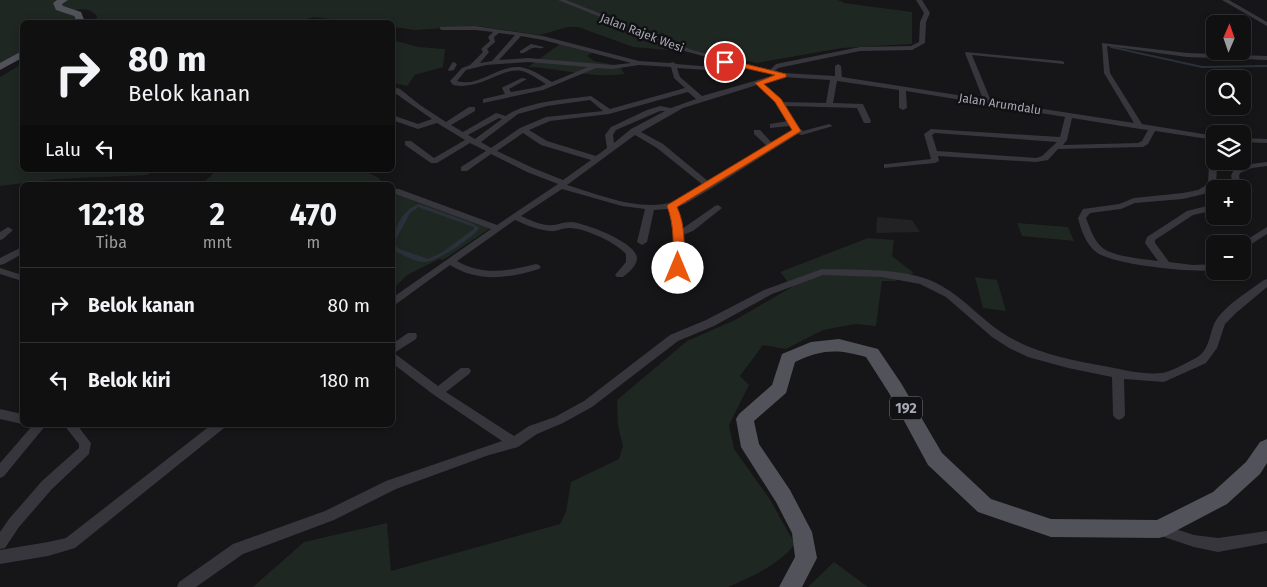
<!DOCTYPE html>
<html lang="id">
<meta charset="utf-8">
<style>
:root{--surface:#101011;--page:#1e1e1f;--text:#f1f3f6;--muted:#9c9d9f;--line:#303031}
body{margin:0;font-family:"Fira Sans",sans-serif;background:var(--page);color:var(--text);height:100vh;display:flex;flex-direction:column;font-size:19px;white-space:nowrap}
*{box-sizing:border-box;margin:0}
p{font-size:16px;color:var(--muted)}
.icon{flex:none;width:28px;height:28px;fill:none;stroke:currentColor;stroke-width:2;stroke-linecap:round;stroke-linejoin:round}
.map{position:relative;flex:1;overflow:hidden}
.side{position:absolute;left:20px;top:182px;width:375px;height:245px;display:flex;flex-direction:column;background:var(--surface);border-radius:8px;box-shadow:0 2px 8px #0003,0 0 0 1px var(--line)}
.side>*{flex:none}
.guide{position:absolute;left:20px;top:20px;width:375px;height:152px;border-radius:8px;box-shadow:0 2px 8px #0003,0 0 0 1px var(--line);background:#101011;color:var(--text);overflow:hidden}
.needle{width:32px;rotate:2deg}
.fabs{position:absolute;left:1206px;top:15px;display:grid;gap:10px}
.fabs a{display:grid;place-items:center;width:45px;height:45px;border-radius:8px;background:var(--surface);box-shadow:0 2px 8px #0003,0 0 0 1px var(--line);font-size:25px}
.pin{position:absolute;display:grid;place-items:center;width:42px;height:42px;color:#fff;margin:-21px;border:2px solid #fff;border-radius:50%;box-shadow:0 1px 5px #0007}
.me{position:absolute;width:55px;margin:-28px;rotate:0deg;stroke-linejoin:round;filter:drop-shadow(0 0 4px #0008)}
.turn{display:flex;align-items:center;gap:18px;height:105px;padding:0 25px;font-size:22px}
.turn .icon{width:65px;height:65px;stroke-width:2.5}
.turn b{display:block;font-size:35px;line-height:42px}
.then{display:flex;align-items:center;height:48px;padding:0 25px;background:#0003;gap:10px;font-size:19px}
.eta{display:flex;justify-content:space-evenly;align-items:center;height:85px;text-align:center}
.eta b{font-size:30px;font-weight:700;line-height:35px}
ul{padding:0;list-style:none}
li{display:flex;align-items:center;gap:15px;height:75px;padding:0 25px;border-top:1px solid var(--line)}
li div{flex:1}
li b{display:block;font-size:19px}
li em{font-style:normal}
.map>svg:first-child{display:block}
.built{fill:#222124}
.green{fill:#1f2722}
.water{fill:#2b313b;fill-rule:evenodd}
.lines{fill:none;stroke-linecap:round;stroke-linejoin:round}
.stream{stroke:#2b313b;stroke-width:2}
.street{fill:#36363c;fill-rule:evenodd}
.primary{fill:#52525b;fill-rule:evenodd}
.route{fill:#ea580c;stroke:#983908}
.labels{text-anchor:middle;stroke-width:5;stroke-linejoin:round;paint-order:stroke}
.far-street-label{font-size:12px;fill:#a7a9b8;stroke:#111012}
.shield{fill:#111012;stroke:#7a7b86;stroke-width:1}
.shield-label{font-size:14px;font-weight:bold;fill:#a7a9b8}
</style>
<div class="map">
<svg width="1267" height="587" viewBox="0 0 1267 587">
<rect width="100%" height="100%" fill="#161517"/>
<path class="built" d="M877,217L912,220L920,232L876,233Z"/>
<g class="green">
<path d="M0,0H838L844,3L912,12V44L842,48L757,63L712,54L633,47L578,27H568L540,35L477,26L415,30L393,27L392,22H356L314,17L297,22H95L97,16C87,6 79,9 67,13L73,15L76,22H22V51L0,65Z"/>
<path d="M393,40L418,47L445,49L443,67L415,75L407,86L393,83Z"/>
<path d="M560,44L592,53L587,56L594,61L619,66L625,74C592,79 561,68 528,67Z"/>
<path d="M22,64V170H152L148,175L56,179L0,186V77Z"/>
<path d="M217,170H355C366,173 379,174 384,185H201Z"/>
<path d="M393,192L490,227L489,229L443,260L439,259L407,275L393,289Z"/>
<path d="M1017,223L1068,227L1074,241L1022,236Z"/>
<path d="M868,238L894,240L892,256L914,273L895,281H882L876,326L856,324L823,330L786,349L763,345L740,376L749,385L729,425L734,449L769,498L795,544C779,565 751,577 728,587H253L304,542L387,523L391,571L560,524L566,512L571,482L619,459L623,446L618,426L617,400L687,341L735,320L792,287L780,272Z"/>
<path d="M975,277L997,280L1006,311L983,308Z"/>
<path d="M834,562L868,587H808Z"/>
</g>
<path class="water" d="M419,204L469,222L479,227L478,230C469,240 438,261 425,262C415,262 404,255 395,251L393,249C392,232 401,210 419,204ZM418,207L474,227V229L441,253L428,259L399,249L394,243L410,213Z"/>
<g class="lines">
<path class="stream" d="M1111,47L1202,67L1267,66"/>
<g class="street">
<path d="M558,0H566L692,50L770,70L776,64L860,47L911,46L919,42L920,22L924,13L916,0H922L930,13L926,22L925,43L912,50L860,51L778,68L775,71L783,73L835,76V66L838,64L841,66L842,77L983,99L965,53L966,52L1062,61L1064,62V64L972,55L991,101L1134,123L1104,73L1102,43L1187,53L1267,56V60L1187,57L1107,46L1110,73L1142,124L1215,136V140L1155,131L1148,144L1143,147L1058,149L1048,160L1036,162L938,156L939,161L935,163L884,168V164H887L931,159L924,134L931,129L1060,137L1065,117L906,91L907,108L903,110L899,108V90L837,81L833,103L863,104L871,121L870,123H864L857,108L786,106L800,129L803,131L829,124L833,126L802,135L798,134L712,188L685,204L676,207L682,229L715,206L718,205L722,208L693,231L683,235V260L681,270H675L673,268V229L668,209L654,210L647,242L642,245L637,242L645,209L622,206L562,189L521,216C530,220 538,224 547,225C556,226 562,222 571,222C585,223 636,242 637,258C637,266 628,273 623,277H617L615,275L626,262V254C617,243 583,227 569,228C562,228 556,232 550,231C538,230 526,225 515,220L457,261C482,276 509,271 536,264L539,265L541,267L539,269C510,278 478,283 450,265L392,307V298L491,229L393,193V189H399L497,225L558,184L527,172L491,154L467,171H461V167L486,151L470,143L437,163H431L405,145V141H411L434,158L465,140L437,123L418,129L392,120V115L418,124L432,119L392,91V86L400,89L420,105L446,122L469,107H475V111L451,125L463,132L496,113L506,116C523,102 569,99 591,96L610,109L685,88L674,78L671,67L639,65L613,69L596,68L543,90L483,103V99L505,94L502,88L503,87L522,78L527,79L509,89L511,92L539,87L546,84C539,80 530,73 522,71C501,67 481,91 453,85L450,81L451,80L462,68L470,65L483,52L481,49L490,41L488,37L493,32L475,30H442L440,29V27L475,26L543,36L639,61L670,63L673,62L676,64L739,69L740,70L737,72L677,68L680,77L702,96L775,75L688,52ZM499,33L515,35L492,61L480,63L489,52L487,49L495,42L494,37ZM521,36L543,40L631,63L613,65L528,58L499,60ZM528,62L588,67L552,82C542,76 532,69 520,67C498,65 478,88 457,81L466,70L486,65ZM783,77L830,80L826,103L783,102L763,83ZM757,85L776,102L788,121L770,124V128L790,126L793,130L772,143L760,130H754V134L767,146L709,182L663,144L641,132L683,108ZM688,92L696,99L671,108L660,106L647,110L611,127L605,135L607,148L596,156L547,141L529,130L550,121L609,114ZM590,100L603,111L546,117L520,128L491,148L481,142L518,114L547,106ZM660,111H665L631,129L614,143L613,135L616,130ZM499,118L502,119L475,139L468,135ZM1072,118L1140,129L1148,130L1142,141L1138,143L1063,145L1067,140ZM523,133L541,145L591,160L563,180L533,168L497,151ZM935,133L1057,142L1042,156L1036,158L937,151L932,135ZM635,135L657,148L703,185C695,191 686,198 676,201C642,213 600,195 567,185Z"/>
<path d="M1222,0H1229L1267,22V26Z"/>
<path d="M531,44L544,47C540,50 538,47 533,48C528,49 526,54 520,53V51Z"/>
<path d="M454,62L457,64L454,70L449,71L448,70L452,63Z"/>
<path d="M1242,138L1267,139V143L1242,142Z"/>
<path d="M1215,159V161H1222L1217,166L1216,185L1204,194L1183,199L1135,203L1121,209L1090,213L1086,218C1090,228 1094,242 1104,249C1117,257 1143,259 1158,261L1145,243L1147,237L1187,211L1215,204V210L1193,215L1155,240V243L1169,262L1193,265L1215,264V270C1194,273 1112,265 1096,252C1086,244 1081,230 1078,218L1083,209L1119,204L1134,198L1183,193L1198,190L1208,184L1209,165Z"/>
<path d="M1267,162V166L1252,168L1240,173L1239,176L1242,189H1234L1231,176L1234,169L1251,164Z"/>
<path d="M8,227L13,230L3,239L0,240V232Z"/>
<path d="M1267,227V234L1242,250V244H1240Z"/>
<path d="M22,247V254L4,264L0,265V258Z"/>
<path d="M0,268L22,275V281L0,274Z"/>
<path d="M822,269C855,270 892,268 924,278C955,288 975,314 1001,332C1034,354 1071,360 1109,367C1125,370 1144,375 1161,373C1169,373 1188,362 1196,358C1210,350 1209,334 1215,322C1224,306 1249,291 1264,280L1267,279V287L1236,313L1225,324L1217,348L1206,363L1164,382L1124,379L1125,415L1123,418L1119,420L1115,418L1113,415L1112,377L1068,368L1028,357L1009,348L992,337L946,297L920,284L882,277L823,275L772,294L714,326L678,341L592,407L563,423L537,434L518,447L489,455L396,489L334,520L243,554L196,587H177L179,582L233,544L325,511L386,481L502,441L434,395L392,363V344L408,333H416L417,336L416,339L394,353L438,386L461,368H469L471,371L469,374L446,392L514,436L529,426L555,417L584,401L670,335L706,320L764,290Z"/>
<path d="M0,409L22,414V424L0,419Z"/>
<path d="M33,425H46L4,476L0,478V463Z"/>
<path d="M64,425H77L91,443L89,454L52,489L19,527L5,548L0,549V532L9,519L42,481L79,448V444Z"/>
<path d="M211,425H226L224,428L75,548L48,556L0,564V550L48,542L66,538Z"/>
<path d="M1160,524L1194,535L1218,538L1267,531V543L1218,552L1194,547L1155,534L1153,530L1155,526Z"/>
</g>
<g class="primary">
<path d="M57,0H68L62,4L63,6L81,12L85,22H77L74,16L56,10L53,3Z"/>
<path d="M22,51V58L0,70V63Z"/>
<path d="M839,339L878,349L901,383L942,453L991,499L1051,519L1157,520L1213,492L1246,462L1260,442L1267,439V463L1260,474L1227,504L1166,536L1159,538L1051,537L978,512L928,465L889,393L866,357C838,349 822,349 795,362L786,393L754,421L759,444L790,490L812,532L817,558L802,587H779L795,557L792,533L776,502L741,447L736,419L739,414L772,385L782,354L811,342Z"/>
</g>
</g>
<path class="route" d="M725,59L786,74V77L764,84L781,99L801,131L677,207C686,226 684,248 684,268L678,272L673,268C673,248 675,226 667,206L669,204L792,130L775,102L755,83L775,75L723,63L722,62Z"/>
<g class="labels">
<g class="far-street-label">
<text transform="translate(642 33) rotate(21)" y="4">Jalan Rajek Wesi</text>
<text transform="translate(1000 104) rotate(9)" y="4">Jalan Arumdalu</text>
</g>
<rect class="shield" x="890" y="396.5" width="32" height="23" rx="4"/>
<g class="shield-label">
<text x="906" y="413">192</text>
</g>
</g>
</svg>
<div class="fabs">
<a><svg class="needle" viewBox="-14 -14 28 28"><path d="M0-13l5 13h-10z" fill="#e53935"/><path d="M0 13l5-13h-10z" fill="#9c9d9f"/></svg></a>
<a><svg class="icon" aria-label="search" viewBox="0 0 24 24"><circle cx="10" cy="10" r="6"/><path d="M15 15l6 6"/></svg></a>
<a><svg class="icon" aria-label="layers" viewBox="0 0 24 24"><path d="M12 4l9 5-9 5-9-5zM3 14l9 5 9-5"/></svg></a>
<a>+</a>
<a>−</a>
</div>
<div class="pin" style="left:725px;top:62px;background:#d93025"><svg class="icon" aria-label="arrive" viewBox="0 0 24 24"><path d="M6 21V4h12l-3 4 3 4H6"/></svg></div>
<svg class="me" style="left:678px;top:268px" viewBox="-20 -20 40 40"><circle r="19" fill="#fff"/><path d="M0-13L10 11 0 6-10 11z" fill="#ea580c"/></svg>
<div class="guide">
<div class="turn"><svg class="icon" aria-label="right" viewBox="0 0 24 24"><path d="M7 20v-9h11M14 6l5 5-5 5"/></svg><div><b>80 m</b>Belok kanan</div></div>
<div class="then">Lalu<svg class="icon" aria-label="left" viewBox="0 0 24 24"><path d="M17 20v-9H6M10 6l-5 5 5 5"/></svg></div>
</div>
<section class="side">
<div class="eta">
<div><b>12:18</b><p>Tiba</p></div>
<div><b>2</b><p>mnt</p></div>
<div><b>470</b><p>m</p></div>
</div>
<ul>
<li><svg class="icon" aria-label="right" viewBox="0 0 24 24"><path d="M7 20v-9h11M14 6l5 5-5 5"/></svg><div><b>Belok kanan</b></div><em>80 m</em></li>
<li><svg class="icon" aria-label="left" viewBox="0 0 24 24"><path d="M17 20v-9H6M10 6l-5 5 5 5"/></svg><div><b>Belok kiri</b></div><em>180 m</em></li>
</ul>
</section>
</div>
